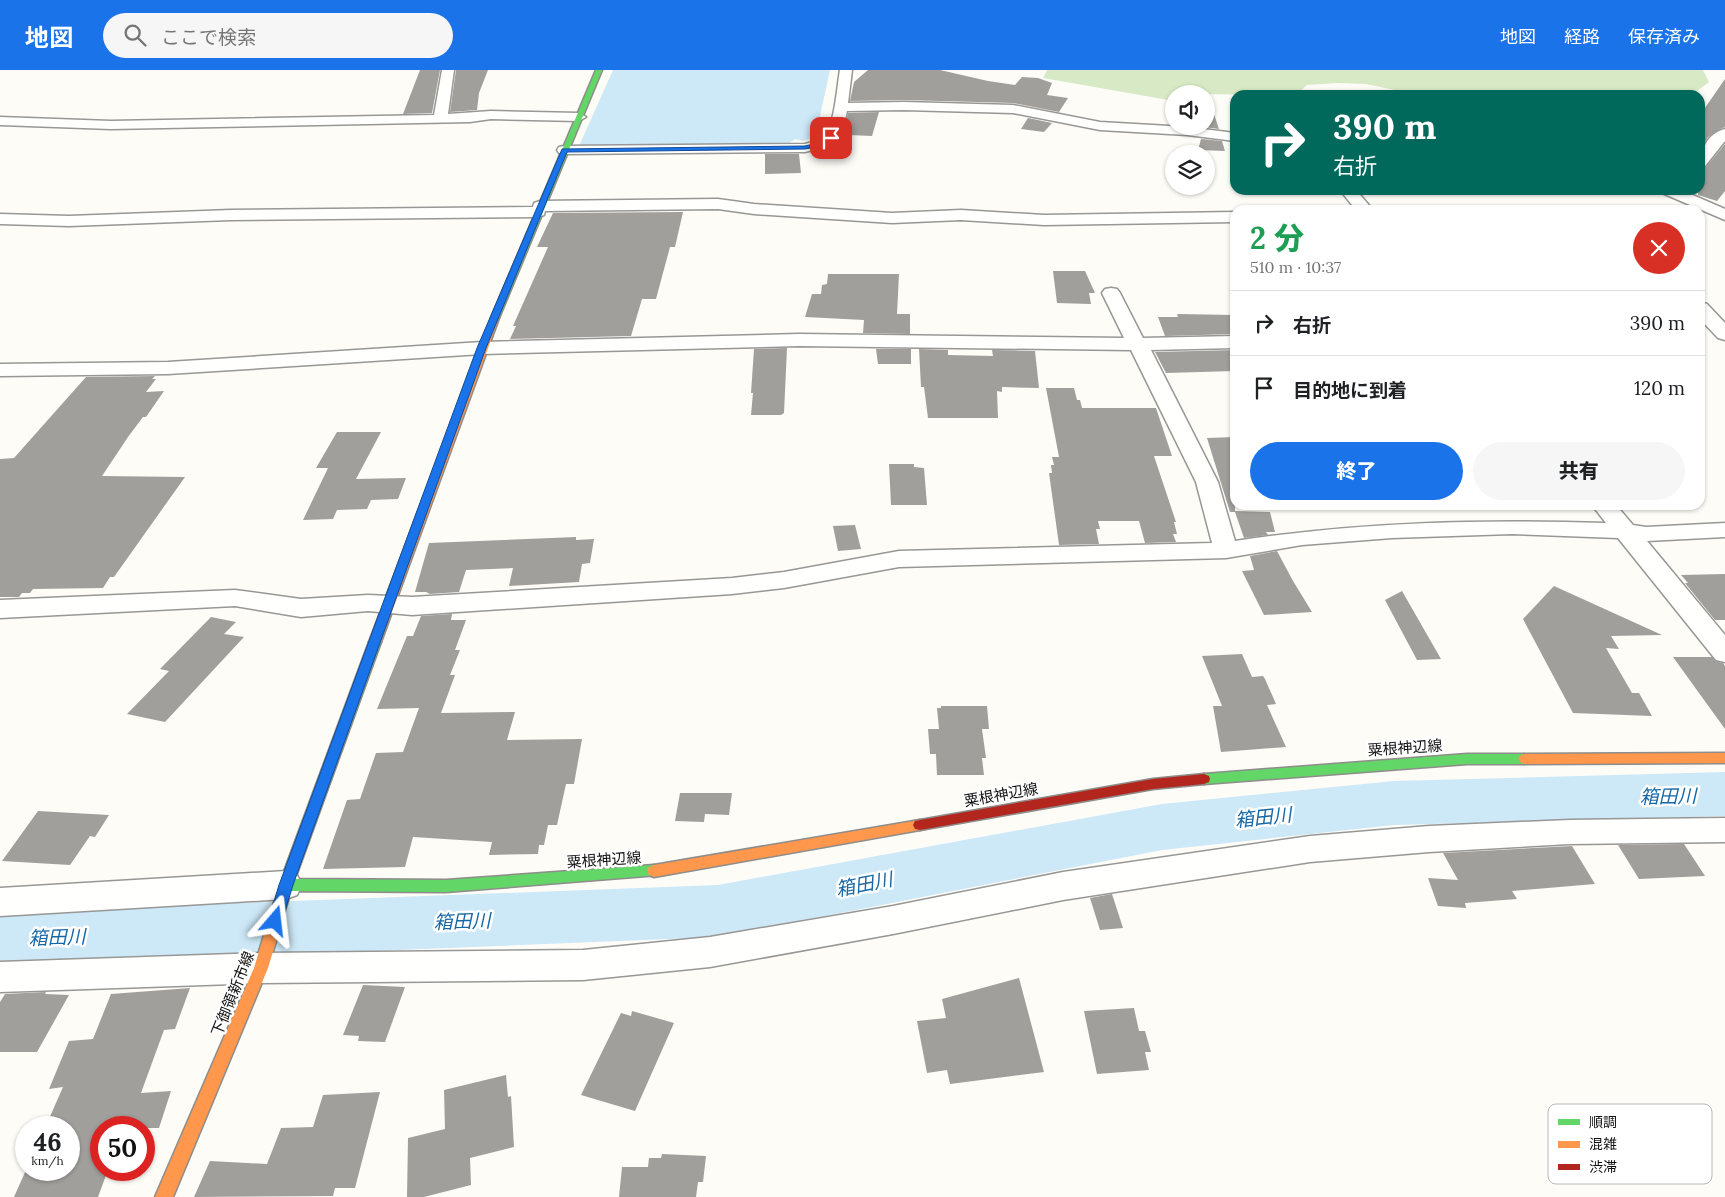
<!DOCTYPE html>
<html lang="ja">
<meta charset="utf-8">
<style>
:root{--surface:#fff;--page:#f6f6f6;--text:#202124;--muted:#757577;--line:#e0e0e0;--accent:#1a73e8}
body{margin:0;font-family:Lora,"Noto Sans JP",serif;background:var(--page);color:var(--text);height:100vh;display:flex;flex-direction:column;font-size:19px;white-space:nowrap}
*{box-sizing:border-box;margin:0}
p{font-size:16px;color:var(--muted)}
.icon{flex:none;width:28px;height:28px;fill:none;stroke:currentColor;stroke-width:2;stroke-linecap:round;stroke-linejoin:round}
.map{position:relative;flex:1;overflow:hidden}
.details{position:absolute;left:1230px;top:135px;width:475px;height:305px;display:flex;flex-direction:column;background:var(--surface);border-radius:15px;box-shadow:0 1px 4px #0004}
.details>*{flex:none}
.banner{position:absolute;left:1230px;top:20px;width:475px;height:105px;border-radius:15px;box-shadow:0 1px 4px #0004;background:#00695c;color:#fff;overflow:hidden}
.tools{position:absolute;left:1165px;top:15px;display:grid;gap:10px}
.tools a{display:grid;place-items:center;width:50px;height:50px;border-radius:50%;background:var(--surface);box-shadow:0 1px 4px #0004;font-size:25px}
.speed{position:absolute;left:15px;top:1046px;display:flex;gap:10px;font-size:25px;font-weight:700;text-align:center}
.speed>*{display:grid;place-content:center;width:65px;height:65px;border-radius:50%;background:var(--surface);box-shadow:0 1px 4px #0004;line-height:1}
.speed small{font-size:12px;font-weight:400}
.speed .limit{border:8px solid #d22;background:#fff;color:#111}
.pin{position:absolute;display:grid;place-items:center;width:42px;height:42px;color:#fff;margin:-21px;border-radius:10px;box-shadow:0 2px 8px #0006}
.me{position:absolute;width:55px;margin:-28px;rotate:17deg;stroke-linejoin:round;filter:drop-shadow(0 0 4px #0008)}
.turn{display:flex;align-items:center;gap:18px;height:105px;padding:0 20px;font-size:22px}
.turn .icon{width:65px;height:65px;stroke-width:2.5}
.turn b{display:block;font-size:35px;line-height:42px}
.round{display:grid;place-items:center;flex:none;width:52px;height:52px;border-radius:26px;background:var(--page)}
.overview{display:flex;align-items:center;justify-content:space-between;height:85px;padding:0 20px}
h1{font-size:30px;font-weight:800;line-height:38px;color:#1e9e55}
.primary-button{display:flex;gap:10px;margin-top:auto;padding:10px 20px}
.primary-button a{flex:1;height:58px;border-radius:30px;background:var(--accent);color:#fff;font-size:20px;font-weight:800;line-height:58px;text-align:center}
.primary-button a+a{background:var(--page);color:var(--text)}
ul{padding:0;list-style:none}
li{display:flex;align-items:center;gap:15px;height:65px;padding:0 20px;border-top:1px solid var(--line)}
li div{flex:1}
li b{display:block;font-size:19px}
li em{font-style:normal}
header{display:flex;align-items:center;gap:30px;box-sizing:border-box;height:70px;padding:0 25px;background:var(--accent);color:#fff}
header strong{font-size:24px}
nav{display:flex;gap:28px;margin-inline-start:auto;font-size:18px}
.search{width:350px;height:45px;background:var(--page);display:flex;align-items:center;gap:12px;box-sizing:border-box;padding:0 18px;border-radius:28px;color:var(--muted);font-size:19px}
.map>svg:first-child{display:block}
.forest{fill:#d8eac5}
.water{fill:#cde8f7}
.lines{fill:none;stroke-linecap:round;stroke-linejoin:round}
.river{fill:#cde8f7;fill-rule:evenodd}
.building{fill:#a19f9c}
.street-casing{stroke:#979795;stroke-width:3}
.fast-casing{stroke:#8e8d8b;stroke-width:3}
.slow-casing{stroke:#8e8d8b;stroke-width:3}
.jam-casing{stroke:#8e8d8b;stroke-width:3}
.street{fill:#fffffe;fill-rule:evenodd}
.fast{fill:#63d668;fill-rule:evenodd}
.slow{fill:#ff974d;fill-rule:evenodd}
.jam{fill:#b3261e;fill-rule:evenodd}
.route{fill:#1a73e8;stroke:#114b97}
.labels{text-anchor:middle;stroke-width:5;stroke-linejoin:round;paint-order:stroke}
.street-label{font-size:15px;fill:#111;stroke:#fff}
.near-water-label{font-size:19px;font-style:italic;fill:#1768a6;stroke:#fff}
.key{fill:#fff;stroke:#b8b8b8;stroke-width:1}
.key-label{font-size:14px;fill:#111}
</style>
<header>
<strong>地図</strong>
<div class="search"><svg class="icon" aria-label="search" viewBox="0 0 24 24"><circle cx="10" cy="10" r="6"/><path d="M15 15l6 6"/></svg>ここで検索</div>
<nav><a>地図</a><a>経路</a><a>保存済み</a></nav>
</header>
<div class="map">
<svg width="1725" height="1127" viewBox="0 0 1725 1127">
<rect width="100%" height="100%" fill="#fdfcf7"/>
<path class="forest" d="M1047,0H1703L1709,12L1692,25H1419L1366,14L1338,13L1307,15L1296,25L1174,24V31L1043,8Z"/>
<path class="water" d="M613,0H830L817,60L813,68L803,71L795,69L788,74L579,76Z"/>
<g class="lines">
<path class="river" d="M1725,702V746L1394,755L1162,780L718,867L0,896V842L718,815L1162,734L1394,711Z"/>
</g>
<g class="building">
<path d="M420,0H440L432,43L403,44Z"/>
<path d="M456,0H488L479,23L477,40L450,42Z"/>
<path d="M868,0H940L988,11L1015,15L1022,7L1038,8L1052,13L1047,25L1068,28L1059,42L1013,33L904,30L850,31L854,12Z"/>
<path d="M1725,9V57L1718,60L1708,67L1700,83V45Z"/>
<path d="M1210,32L1219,59L1204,57L1206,56Z"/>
<path d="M879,42L872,66L849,65V62H844L848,43Z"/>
<path d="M1028,48L1052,53L1044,62L1021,59Z"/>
<path d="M1201,69L1222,71L1225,81L1198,80Z"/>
<path d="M1725,74V121L1717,131L1698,125L1700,100L1706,97Z"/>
<path d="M765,84H799L801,103L765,104Z"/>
<path d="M683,142L675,177H670L656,229H642L631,266L510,269L516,256H513L548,177H537L553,143Z"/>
<path d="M1053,201H1085L1095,223H1089L1091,234L1057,233Z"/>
<path d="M828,204H899L897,244H910V264L863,263L864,250L805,247L812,224H821L822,215L827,214Z"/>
<path d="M1177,244L1235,245V264L1165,266L1158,247H1178Z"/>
<path d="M787,278L784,343L781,345H751L753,323H751L754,279Z"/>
<path d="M876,279H911V294H878Z"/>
<path d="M919,279L948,280V285L993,286L992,280L1035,281L1039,318L1002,317V322L997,321L998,348H928L924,317H921Z"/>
<path d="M1235,280V301L1166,303L1155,282Z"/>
<path d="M155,306L152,309H156L146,322L164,321L146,347H143L128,367L102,406L185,407L114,507H110L103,518L33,519L30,523H22L19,527H0V389L14,388L86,307Z"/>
<path d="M1046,318H1074L1077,330H1080L1082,338H1156L1172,386H1154L1176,452H1174L1177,464H1173L1176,472L1145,473L1139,451H1098L1100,459H1096L1099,474L1059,475L1049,403H1052L1051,395H1054L1052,387H1059Z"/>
<path d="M337,362H381L356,409L406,408L398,429L371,430L367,439L337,440L333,449L303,450L328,398H316Z"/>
<path d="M1235,367V441L1270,442L1275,462H1266L1268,465L1244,468L1235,442H1230L1207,368Z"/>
<path d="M889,394H914V397L924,398L927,435H891Z"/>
<path d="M855,455L861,479L838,481L833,456Z"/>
<path d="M576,467V470L594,469L590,493L582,494L579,512L509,516L513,498L466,500L459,522L430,524L426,522H415L429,473Z"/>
<path d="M1277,481L1293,511L1312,542L1264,545L1242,501L1254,500L1250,486Z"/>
<path d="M1725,504V550H1715L1685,513H1688L1681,505Z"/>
<path d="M1554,516L1662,565L1611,566L1619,579L1606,578L1632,623H1639L1652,646L1573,643L1523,549Z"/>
<path d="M1402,521L1441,589L1417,590L1385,530Z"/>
<path d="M452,544L451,550H466L455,580H460L450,605H455L441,643L515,642L507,670L582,669L574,714H566L557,755H548L544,775H539L538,784L489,785L492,772L413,767L405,797L323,799L347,730L360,729L376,683L403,682L419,638L377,639L407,566H413L421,546Z"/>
<path d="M211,547L236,552L224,564L244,567L165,652L127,644L169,601L160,599Z"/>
<path d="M1242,584L1252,607L1263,606L1265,609L1276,634L1267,635L1286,677L1221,682L1213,636H1222L1202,586Z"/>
<path d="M1673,587H1712L1715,591L1723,593L1725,596V659Z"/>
<path d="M941,636H987L989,659H982L986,688H982L984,705H937L936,684H930L928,659H939L937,638H941Z"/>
<path d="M680,723H732L729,745L705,744L704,752L675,751Z"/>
<path d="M38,741L109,745L95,767L90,766L70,795L2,791Z"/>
<path d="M1684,774L1705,806L1639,809L1618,775Z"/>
<path d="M1572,776L1595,814L1512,821L1517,829L1465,833L1466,838L1438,836L1428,808L1458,810L1443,783Z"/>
<path d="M1112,824L1123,858L1100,860L1090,828Z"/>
<path d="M1019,908L1044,1002L950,1014L947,1000L927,1003L917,951L946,948L942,929Z"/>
<path d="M363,915L405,917L385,972L358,971L359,966L343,965Z"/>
<path d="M190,918L175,959L164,960L141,1023L171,1021L159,1058H101V1100H108L98,1127H14L26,1100H69V1058H45L63,1017L49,1019L69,971L93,969L111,924Z"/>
<path d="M46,922L45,924L69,925L37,982H0V932L5,924Z"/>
<path d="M1134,938L1139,961H1145L1151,982H1145L1149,1000L1097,1004L1084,941Z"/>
<path d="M632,941L674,953L635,1041L581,1025L621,943L631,946Z"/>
<path d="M506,1005L508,1027L511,1026L514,1077L470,1088L471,1115L424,1127H407L408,1068L445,1059L444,1020Z"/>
<path d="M380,1022L355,1118H335L333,1126L194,1127L210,1091L267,1094L281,1058L313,1057L323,1025Z"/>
<path d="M662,1084L706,1086L703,1112H698L696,1127H619L622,1097H648L649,1088H661Z"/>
</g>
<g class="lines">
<defs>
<g id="street">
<path d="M442,0H454L448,44L491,41L579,43L586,47L579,51L491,49L470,52L111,59L0,55V47L111,51L434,45Z"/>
<path d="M840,0H852L848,33L904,32L1013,35L1100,52L1187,57L1235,63V71L1187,65L1100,60L1013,43L904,40L847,41C841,70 833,76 805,82L564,84L559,83L557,80L559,77L564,76L805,74C812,72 819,71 824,66C835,55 837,16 840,0Z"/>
<path d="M1725,59V71L1705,96L1700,98C1700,81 1707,63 1725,59Z"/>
<path d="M1340,120H1356L1373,140H1356Z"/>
<path d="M1660,120H1681L1725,139V150L1662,123Z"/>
<path d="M718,129L754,134L892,143L961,140L1044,145L1235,142V152L1044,155L961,150L892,153L754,144L718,139L545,141L544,145L538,147L231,150L69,156L0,154V144L69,146L231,140L533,137L534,133L540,131Z"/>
<path d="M1111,218L1117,219L1120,223L1143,268L1235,266V278L1151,280L1218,412L1235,471C1360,452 1481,449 1606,453L1592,435H1616L1633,455L1646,457L1725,453V467L1647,471L1725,565V592L1716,590L1618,468L1512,464L1392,468L1302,475L1226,488L899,497L784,518L732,524L412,545L368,541L301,547L235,536L0,548V530L235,520L301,529L368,525L412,527L732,508L784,502L899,481L1212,473L1196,412L1131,280L799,276L482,284L168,304L0,306V294L168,292L482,272L799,264L1124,268L1102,223L1105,219Z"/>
<path d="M1700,232L1707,234L1725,253V270L1718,268L1700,249Z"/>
<path d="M1725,748V772L1570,774L1429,782L1310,792L1063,830L893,864L710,897L583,910L261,913L0,922V892L261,883L583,880L710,867L893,836L1063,802L1310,766L1429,756L1570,750Z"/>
<path d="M286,801L297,805L302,815L297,825L286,829L0,846V818Z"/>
</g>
<g id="fast">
<path d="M596,0H602L499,248L492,250L491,248Z"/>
<path d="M375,568L381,572L295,809L446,810L654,795L659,797L661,801L659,805L446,822L291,821L276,869L271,871L266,869L264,865L279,815L369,572Z"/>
<path d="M1467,684H1524L1528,686L1530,689L1528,692L1524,694H1467L1204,714L1199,712L1198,709L1199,706L1204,704Z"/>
</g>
<g id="slow">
<path d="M492,246L499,248L381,572L375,576L371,575L369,572Z"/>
<path d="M1725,683V693L1524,694L1520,692L1518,689L1520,686L1524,684Z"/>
<path d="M920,750L925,751L927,755L925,759L920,760L654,807L649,805L647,801L649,797L654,795Z"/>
<path d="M271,859L276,861L278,865L268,898L173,1127H155L254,898L264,865L266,861Z"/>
</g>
<path id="jam" d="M1204,704L1209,706L1210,709L1209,712L1204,714L1153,719L920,760L915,759L913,755L915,751L920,750L1153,709Z"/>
</defs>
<use href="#street" class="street-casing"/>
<use href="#fast" class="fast-casing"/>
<use href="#slow" class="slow-casing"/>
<use href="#jam" class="jam-casing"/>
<use href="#street" class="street"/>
<use href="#fast" class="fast"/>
<use href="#slow" class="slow"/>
<use href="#jam" class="jam"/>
</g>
<path class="route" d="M828,66L834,68L822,76L805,79L567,82L486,278L293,815L282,851L280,856L275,858L270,856L268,851L279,815L477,278L562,79L805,76L818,73Z"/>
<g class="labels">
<g class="street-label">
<text transform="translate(1405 678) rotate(-4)" y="5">粟根神辺線</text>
<text transform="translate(1001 725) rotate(-10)" y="5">粟根神辺線</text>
<text transform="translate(604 790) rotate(-4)" y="5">粟根神辺線</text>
<text transform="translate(233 924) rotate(-68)" y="5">下御領新市線</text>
</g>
<g class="near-water-label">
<text transform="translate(1668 726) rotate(-1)" y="7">箱田川</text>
<text transform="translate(1263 747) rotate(-6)" y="7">箱田川</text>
<text transform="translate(864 814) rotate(-11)" y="7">箱田川</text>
<text transform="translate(462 851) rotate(-2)" y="7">箱田川</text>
<text transform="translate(57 867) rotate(-2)" y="7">箱田川</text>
</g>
</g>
<rect x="1548" y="1034" width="164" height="80" rx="8" class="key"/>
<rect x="1558" y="1049" width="22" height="6" fill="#63d668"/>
<rect x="1558" y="1071" width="22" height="7" fill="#ff974d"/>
<rect x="1558" y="1094" width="22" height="6" fill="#b3261e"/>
<g class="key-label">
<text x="1589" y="1057">順調</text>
<text x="1589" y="1079">混雑</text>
<text x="1589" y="1102">渋滞</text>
</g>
</svg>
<div class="tools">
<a><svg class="icon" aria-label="sound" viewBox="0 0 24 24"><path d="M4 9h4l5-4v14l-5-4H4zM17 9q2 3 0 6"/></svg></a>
<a><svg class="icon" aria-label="layers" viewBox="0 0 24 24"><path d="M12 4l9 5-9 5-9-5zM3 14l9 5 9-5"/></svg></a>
</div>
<div class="speed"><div>46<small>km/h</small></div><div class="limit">50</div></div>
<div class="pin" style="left:831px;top:68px;background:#d93025"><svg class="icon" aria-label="arrive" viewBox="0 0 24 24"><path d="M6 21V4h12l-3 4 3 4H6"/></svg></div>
<svg class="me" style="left:275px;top:851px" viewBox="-20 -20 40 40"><path d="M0-17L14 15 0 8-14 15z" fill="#1a73e8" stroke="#fff" stroke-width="4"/></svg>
<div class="banner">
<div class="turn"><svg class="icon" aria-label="right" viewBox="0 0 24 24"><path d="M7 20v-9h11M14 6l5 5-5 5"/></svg><div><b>390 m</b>右折</div></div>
</div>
<section class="details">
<div class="overview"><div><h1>2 分</h1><p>510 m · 10:37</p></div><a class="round" style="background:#d93025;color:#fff"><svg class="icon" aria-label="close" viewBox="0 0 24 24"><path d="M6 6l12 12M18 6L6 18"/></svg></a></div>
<ul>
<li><svg class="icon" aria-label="right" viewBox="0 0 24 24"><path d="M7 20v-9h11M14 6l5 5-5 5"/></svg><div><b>右折</b></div><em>390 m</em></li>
<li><svg class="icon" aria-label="arrive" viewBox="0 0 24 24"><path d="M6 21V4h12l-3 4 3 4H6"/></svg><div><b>目的地に到着</b></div><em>120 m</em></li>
</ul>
<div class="primary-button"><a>終了</a><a>共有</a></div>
</section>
</div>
